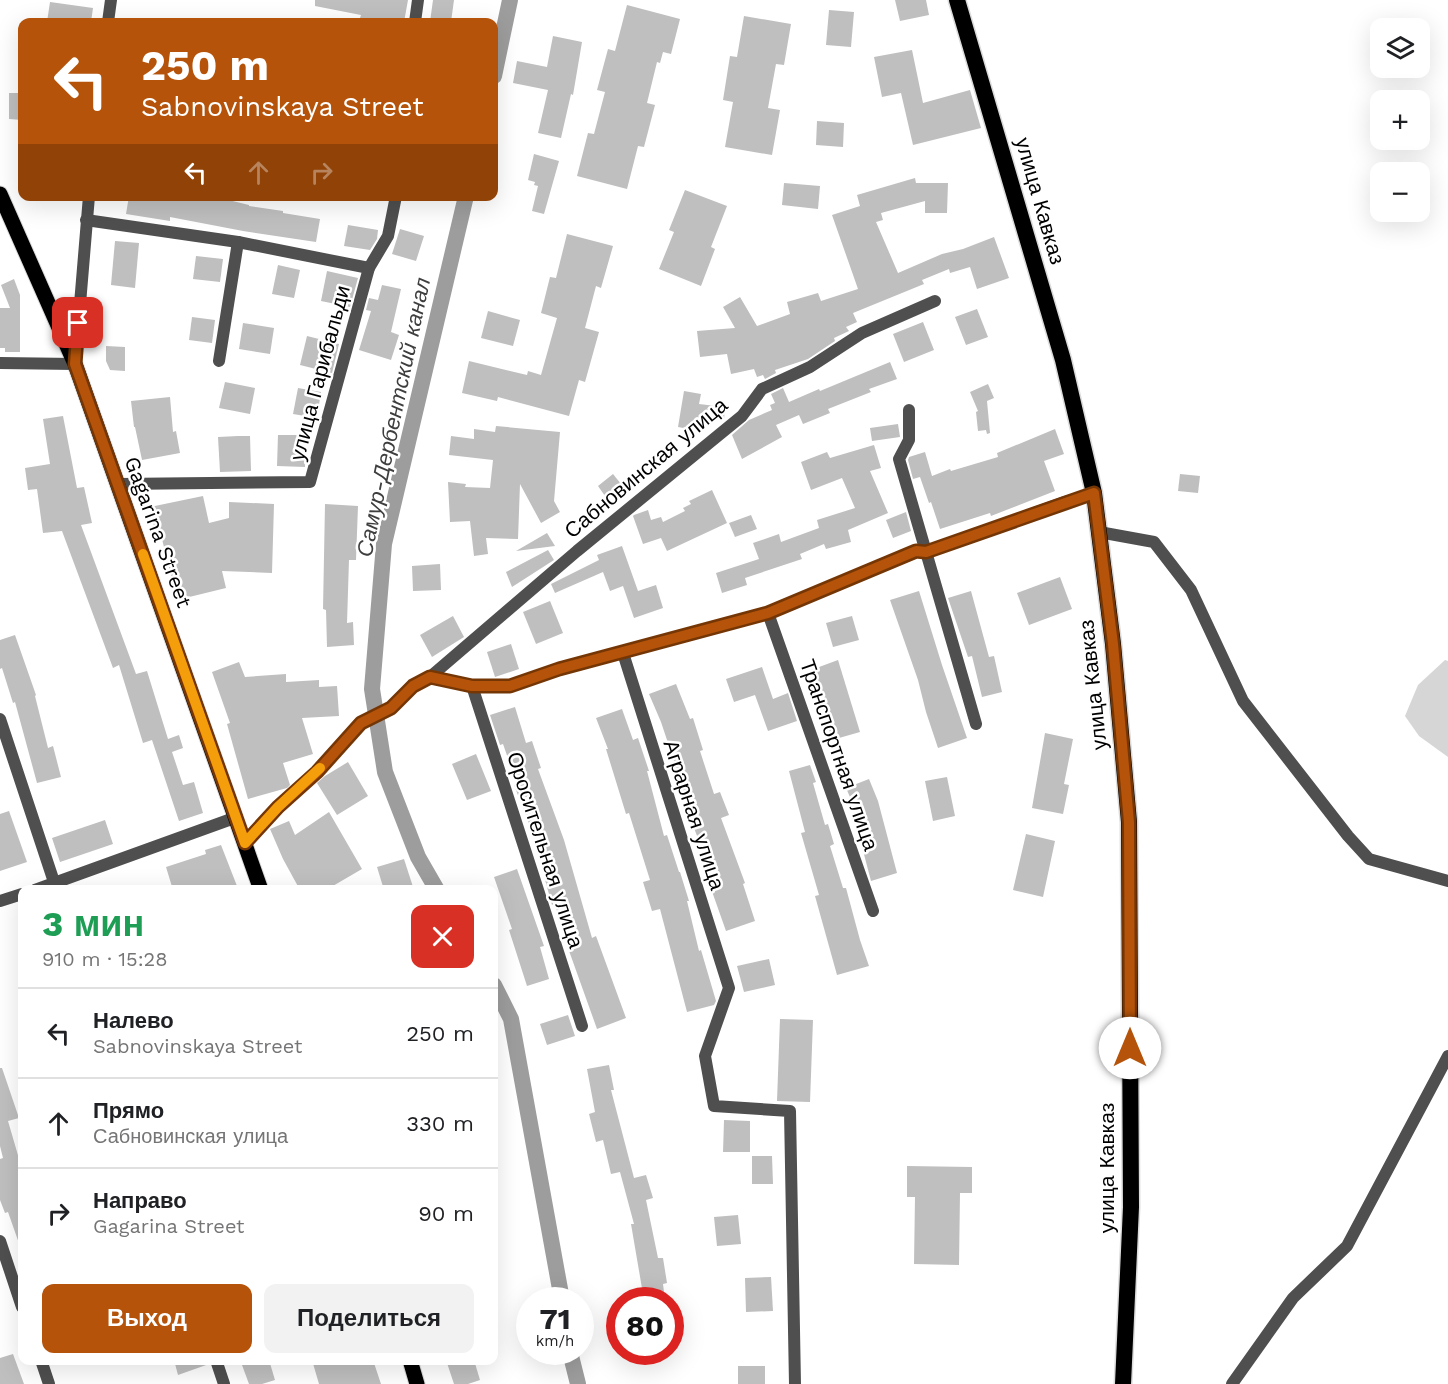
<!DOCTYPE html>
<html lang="ru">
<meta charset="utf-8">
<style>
:root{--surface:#fff;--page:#f2f2f2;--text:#202124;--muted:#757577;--line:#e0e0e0;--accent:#b45309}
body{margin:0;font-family:"Work Sans",sans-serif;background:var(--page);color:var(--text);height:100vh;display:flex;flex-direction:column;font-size:22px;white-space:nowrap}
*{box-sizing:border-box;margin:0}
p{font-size:20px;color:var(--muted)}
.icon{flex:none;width:33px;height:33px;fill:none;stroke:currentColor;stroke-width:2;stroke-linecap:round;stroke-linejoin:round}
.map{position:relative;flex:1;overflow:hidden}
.panel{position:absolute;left:18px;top:885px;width:480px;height:480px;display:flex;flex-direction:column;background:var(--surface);border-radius:12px;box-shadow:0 6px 24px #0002}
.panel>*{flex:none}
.hud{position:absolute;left:18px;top:18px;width:480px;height:183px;border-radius:12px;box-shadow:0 6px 24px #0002;background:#b45309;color:#fff;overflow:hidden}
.fabs{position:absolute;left:1370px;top:18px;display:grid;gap:12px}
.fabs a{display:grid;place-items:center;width:60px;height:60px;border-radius:12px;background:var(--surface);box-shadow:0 6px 24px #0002;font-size:30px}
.speed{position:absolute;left:516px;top:1287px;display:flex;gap:12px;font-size:30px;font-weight:700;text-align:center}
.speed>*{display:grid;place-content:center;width:78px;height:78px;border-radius:50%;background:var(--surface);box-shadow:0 6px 24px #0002;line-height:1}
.speed small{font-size:15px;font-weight:400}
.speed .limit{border:9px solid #d22;background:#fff;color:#111}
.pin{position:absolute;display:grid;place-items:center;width:51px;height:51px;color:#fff;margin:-26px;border-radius:12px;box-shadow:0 3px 9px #0006}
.me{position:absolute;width:66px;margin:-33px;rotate:0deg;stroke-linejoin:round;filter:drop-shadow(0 0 4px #0008)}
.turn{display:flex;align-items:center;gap:21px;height:126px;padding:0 24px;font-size:27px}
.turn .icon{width:78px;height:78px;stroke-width:2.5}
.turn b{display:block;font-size:42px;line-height:51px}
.lanes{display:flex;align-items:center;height:57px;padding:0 24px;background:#0003;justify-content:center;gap:30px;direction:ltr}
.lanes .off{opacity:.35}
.round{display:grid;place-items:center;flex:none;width:63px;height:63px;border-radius:12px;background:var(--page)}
.head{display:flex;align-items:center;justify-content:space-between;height:102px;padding:0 24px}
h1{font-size:36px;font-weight:700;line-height:45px;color:#1e9e55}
.button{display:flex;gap:12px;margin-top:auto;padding:12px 24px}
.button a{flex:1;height:69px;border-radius:12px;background:var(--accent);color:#fff;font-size:24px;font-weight:700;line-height:69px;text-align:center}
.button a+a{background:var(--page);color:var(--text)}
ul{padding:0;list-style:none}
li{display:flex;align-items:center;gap:18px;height:90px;padding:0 24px;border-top:2px solid var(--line)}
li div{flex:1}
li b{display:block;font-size:22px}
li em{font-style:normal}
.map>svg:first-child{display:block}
.green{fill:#d6d6d6}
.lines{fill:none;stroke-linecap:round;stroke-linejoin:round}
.canal{stroke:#9d9d9d;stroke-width:16}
.building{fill:#bfbfbf}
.primary-casing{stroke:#dbdbdb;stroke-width:17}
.trunk-casing{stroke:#dbdbdb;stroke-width:19}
.minor{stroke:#4f4f4f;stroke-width:12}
.primary{stroke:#000;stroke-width:15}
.trunk{stroke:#000;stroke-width:16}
.route-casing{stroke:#753606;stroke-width:15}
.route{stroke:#b45309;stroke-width:10}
.slow{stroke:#f59e0b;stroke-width:10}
.labels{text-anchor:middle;stroke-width:5;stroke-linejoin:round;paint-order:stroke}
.street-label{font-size:21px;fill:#000;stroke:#fff}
.water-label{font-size:22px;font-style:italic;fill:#3e3e3e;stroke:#fff}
</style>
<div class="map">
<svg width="1448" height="1384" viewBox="0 0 1448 1384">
<rect width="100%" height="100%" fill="#fff"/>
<path class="green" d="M1445,660L1448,661V757L1419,736L1405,716L1418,685Z"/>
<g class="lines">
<g class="canal">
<path d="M494,76L510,0"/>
<path d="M437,890L418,857L385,772L372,689L384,544L466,196"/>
<path d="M494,985L511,1019L562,1300"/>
<path d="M570,1352L578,1384"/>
</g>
</g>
<g class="building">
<path d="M315,0H408L404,22H384L360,18L361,15L315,6Z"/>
<path d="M433,0H454L451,22H430Z"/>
<path d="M895,0H926L929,15L900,21Z"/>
<path d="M50,2L93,8L91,22H47Z"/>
<path d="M627,5L680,19L671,54L663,52L660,63L657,62L647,103L655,105L644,147L638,146L627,189L577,176L588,133L594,134L605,92L597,90L608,49L615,51Z"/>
<path d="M829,10L854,12L851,47L826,45Z"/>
<path d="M744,16L791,24L784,65L776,64L768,108L780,110L772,155L725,147L733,102L723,100L730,56L737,57Z"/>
<path d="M553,36L582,42L573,95L571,94L561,138L538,133L548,90L513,83L517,61L547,67Z"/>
<path d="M912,50L923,103L970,90L981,128L913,145L901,93L882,97L874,57Z"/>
<path d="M9,93H22V120L9,119Z"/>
<path d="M817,121L844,123L843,147L816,145Z"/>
<path d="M534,154L559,161L544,214L532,211L538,186L534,185L535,182L528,180Z"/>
<path d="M915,178L916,183H948L947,213H925V201L881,213L883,220L876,222L898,273L942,254L963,249L994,237L1009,278L977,289L970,267L950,273L949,269L922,280L924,284L853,313L857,322L846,327L849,331L834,338L835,341L808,359L775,370L776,373L765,379L763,375L757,377L754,369L731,374L727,354L700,357L697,331L735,328L723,307L740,297L757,326L790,314L787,302L818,293L821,301L858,289L832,215L860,206L857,195Z"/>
<path d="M784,183L820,186L818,209L782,205Z"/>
<path d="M685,190L727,206L711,247L715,249L701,286L659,269L674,232L669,230Z"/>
<path d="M129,196H212L249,205V206L283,211V213L320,219L316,242L243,231L170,217V221L126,214Z"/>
<path d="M348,225L378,230L377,239L370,250L344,246Z"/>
<path d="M400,229L424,236L416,261L392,254Z"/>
<path d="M567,234L613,246L601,288L596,286L585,328L599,332L585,382L579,380L569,416L498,397L497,401L462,393L469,361L527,375L528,371L541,375L557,318L541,313L550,277L556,278Z"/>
<path d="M115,241L139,243L135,288L111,285Z"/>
<path d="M196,256L223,259L220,282L193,279Z"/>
<path d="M278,265L300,270L294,298L272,294Z"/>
<path d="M327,271L358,278L350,307L321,301Z"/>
<path d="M14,279L20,295V352H5V348H0V308H10L1,285Z"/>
<path d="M382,285L401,289L391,332L399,335L391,360L359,350L371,311L366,310L369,298L378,300Z"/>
<path d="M977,309L988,337L966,345L955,317Z"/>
<path d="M488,311L520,320L513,346L481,338Z"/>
<path d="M192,317L215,320L212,343L189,340Z"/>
<path d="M923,322L934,350L904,362L893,334Z"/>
<path d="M243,323L274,328L270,354L239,349Z"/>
<path d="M307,336L339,344L332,373L300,365Z"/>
<path d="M106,346L125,347V371L110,370L106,361Z"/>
<path d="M890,362L897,379L869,389L871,392L828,409L830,413L803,424L799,415L776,425L782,437L742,459L732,435L749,420L772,410L770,405L775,403L771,394L783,388L789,402L819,389L820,391Z"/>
<path d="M225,382L255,388L250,414L219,408Z"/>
<path d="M988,384L994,398L987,401L990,433L987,434L986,430L978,431L976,412L978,411L970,392Z"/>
<path d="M298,388L321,392L317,418L293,414Z"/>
<path d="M684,391L701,394L699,404L725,407L724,420L697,418L695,430L678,427Z"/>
<path d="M170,397L173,432L176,431L180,453L142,460L135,427H134L131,401Z"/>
<path d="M63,416L77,488L84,487L92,523L81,525L136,674L147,671L168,739L179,735L183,748L172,752L183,785L194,782L203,813L179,821L152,740L143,743L119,665L113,668L62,531L43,533L37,489L28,490L25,468L50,464L43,419Z"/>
<path d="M898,424L900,437L872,441L870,428Z"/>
<path d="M496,426L560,432L554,501L560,512L541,523L520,484L518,539L486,538L488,554L474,556L470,521L450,522L448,482L466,484L465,487L490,488L493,460L449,455L451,436L474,439V429L495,432Z"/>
<path d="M1055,429L1064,454L1044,461L1055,491L991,516L990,513L940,529L931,502L929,503L920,477L913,479L908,460L909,457L925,452L932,476L950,469L951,471L998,457L997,453Z"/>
<path d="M278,435H305V467L277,466Z"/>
<path d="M238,436H250L251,471L220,472L218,437Z"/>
<path d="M874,445L881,468L870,471L888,513L848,530L851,542L826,549L824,544L800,554L802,559L745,578L747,585L722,593L716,573L759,559L753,543L779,534L781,542L819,528L817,520L855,508L842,478L811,490L801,462L827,452L830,458Z"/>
<path d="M613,474L621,484L605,496L598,486Z"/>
<path d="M1180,474L1200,476L1198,493L1178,491Z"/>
<path d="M712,490L727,523L667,551L661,538L643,544L633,516L634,515L648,510L651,520L661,517L663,522L685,511L683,508L691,504L689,501Z"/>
<path d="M203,496L209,523L229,518V502L274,504L272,573L222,571L226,588L177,600L160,531L155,532L150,507Z"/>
<path d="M325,504L358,506L356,560H349L347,623L353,622L354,645L327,647L326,610L323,609Z"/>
<path d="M906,512L911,531L893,538L886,520Z"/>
<path d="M751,515L757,529L735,537L729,523Z"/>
<path d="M547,533L555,546L516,551Z"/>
<path d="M622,546L638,591L656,585L663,608L634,618L623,586L610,591L603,572L555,593L551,584L599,560L597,555Z"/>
<path d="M548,550L554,560L512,587L506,572Z"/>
<path d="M440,564L441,590L413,591L412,566Z"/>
<path d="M1060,577L1072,609L1029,625L1017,593Z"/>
<path d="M919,591L942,665L967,738L938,748L926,712L918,680L890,600Z"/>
<path d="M971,591L989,657L994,656L1002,692L982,697L972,656L968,657L948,598Z"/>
<path d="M550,601L563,633L536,644L523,612Z"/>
<path d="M453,616L464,637L432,657L420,635Z"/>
<path d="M852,616L859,640L833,647L826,623Z"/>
<path d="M15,635L36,695L35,696L48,748L53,746L61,777L37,783L15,702L13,703L2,668L0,669V640Z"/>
<path d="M511,644L519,669L495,677L487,652Z"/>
<path d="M838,660L860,732L832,740L811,670Z"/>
<path d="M239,662L245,677L286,674V682L319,680V687L337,686L339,716L302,718L313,754L283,763L290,785L287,788L248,799L227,724L230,723L212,672Z"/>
<path d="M762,667L773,699L788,693L797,721L768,731L755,695L734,702L726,679Z"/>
<path d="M676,684L690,719L693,718L703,750L700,751L714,794L720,792L729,815L721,818L745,883L743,884L755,921L726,931L703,866L708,864L685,805H687L676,767L661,722L649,694Z"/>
<path d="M515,707L526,743L532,741L541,768L538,769L564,840L592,938L596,936L626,1018L597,1029L563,934L555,904L552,905L544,876L546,875L535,839L514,785L517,784L503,744L500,745L490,715Z"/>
<path d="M622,709L633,740L638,738L649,771H647L664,836L667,835L679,872H680L689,901H687L699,951L701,950L716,1001L714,1005L687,1012L660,909L652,911L643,882L650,880L629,813L626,814L606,749H608L596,718Z"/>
<path d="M1045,733L1073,739L1064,784L1069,785L1063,814L1032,808Z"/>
<path d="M476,754L491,791L467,800L452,764Z"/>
<path d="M348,762L368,796L337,815L317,783L325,776Z"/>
<path d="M810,765L816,782L813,783L825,825L828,824L834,844L830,846L843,888H846L860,940L869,966L837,975L815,896L819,895L801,833L805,832L789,771Z"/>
<path d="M947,777L955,816L933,821L925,781Z"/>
<path d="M869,779L878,801L897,873L871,881L856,824L861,822L846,788Z"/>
<path d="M9,811L27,862L0,871V814Z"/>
<path d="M329,812L362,869L326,890H300L283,859L270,829L289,821L295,835Z"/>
<path d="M105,820L113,844L60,862L52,838Z"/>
<path d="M1026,834L1055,841L1043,897L1013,890Z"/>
<path d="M221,845L237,886L227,890H173L166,867L206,854L205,850Z"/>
<path d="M404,859L414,890H384L377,867Z"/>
<path d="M517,869L544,946L540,947L549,979L527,986L509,930L512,929L494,877Z"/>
<path d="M769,959L775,985L744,992L737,966Z"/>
<path d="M568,1015L575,1036L547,1045L540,1024Z"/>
<path d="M780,1019L813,1020L810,1102L777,1101Z"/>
<path d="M609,1065L614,1090H611L634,1178L646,1175L653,1198L646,1200L658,1258H663L667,1283L663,1284L665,1300H644L631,1224H634L620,1172L611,1174L603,1140L596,1142L589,1114L595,1112L587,1069Z"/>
<path d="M0,1068H2L19,1118L8,1121L22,1169V1249H21L8,1212L5,1213L0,1200V1159L3,1158L0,1146Z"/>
<path d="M724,1120L750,1121V1152H723Z"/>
<path d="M752,1156H772L773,1184H752Z"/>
<path d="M907,1166L972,1167V1193H960L959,1265L914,1264L915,1197H907Z"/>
<path d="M738,1215L741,1244L717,1246L714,1217Z"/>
<path d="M771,1277L773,1311L746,1312L745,1278Z"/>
<path d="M13,1354L24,1384H0V1358Z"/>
<path d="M174,1360H208L209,1364L178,1375Z"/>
<path d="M256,1360H269L275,1380L262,1384H249L242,1365Z"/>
<path d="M312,1360H373L381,1384H319Z"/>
<path d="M446,1360H474L480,1380L468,1384H454Z"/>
<rect x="738" y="1366" width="27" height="18"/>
</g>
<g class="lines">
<defs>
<g id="primary">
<path d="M0,194L75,364L261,890"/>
<path d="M410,1360L417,1384"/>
</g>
<path id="trunk" d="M957,0L1063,360L1094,493L1113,644L1129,822L1131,1207L1123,1384"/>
</defs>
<use href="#primary" class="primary-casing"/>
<use href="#trunk" class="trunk-casing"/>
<g class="minor">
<path d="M108,22L111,0"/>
<path d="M415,22L418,0"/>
<path d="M86,220L238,242L369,268"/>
<path d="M219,361L238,242"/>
<path d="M0,363L75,364L89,196"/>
<path d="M909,410V440L899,459L976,724"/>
<path d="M118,484L310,482L369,268L388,236L396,196"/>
<path d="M1099,532L1154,542L1191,590L1243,701L1348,836L1369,859L1448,881"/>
<path d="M768,613L873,911"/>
<path d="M623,653L729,988L705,1056L714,1106L790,1111L795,1384"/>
<path d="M430,677L577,551L742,416L762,389L810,367L862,333L935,301"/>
<path d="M472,686L582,1026"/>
<path d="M0,719L56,888"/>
<path d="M245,843L278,807L317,772L361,723L391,708L413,685L430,677L472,686H510L559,669L768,613L916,551L926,552L1065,502L1094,493"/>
<path d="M35,890L237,817"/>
<path d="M0,901L22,894"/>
<path d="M0,1241L22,1307"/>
<path d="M41,1360L49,1384"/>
<path d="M216,1360L224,1384"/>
<path d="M1232,1384L1293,1298L1347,1246L1448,1056"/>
</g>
<use href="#primary" class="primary"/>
<use href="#trunk" class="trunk"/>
</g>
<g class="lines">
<defs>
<path id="route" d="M78,323L75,364L245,843L278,807L317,772L361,723L391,708L413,686L430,677L472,686H510L559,669L768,613L916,551L926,552L1094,493L1113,644L1129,822L1130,1048"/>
</defs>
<use href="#route" class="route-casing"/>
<use href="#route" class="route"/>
<path class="slow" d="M143,554L245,843L278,807L320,768"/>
</g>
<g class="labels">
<g class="street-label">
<text transform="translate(1040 201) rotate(74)" y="7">улица Кавказ</text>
<text transform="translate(320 373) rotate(-75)" y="7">улица Гарибальди</text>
<text transform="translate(646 468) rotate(-40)" y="7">Сабновинская улица</text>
<text transform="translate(158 532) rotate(70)" y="7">Gagarina Street</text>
<text transform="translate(1093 685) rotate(-96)" y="7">улица Кавказ</text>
<text transform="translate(839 755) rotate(71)" y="7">Транспортная улица</text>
<text transform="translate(694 815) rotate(72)" y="7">Аграрная улица</text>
<text transform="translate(545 850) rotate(72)" y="7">Оросительная улица</text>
<text transform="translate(1107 1168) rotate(-90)" y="7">улица Кавказ</text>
</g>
<g class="water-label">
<text transform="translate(393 417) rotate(-78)" y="8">Самур-Дербентский канал</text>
</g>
</g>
</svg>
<div class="fabs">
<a><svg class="icon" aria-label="layers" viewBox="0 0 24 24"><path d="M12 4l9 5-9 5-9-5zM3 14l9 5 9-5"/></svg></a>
<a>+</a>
<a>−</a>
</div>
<div class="speed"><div>71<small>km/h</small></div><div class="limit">80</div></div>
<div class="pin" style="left:78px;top:323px;background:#d93025"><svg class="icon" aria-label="arrive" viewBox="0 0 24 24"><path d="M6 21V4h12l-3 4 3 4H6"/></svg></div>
<svg class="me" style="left:1130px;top:1048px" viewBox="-20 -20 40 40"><circle r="19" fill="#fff"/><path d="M0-13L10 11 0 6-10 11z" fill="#b45309"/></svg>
<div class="hud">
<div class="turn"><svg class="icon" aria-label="left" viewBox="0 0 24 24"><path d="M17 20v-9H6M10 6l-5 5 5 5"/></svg><div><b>250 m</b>Sabnovinskaya Street</div></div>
<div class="lanes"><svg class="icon" aria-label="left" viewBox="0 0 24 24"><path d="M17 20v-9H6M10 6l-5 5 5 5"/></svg><svg class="icon off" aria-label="ahead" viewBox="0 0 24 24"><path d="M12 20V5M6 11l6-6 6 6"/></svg><svg class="icon off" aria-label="right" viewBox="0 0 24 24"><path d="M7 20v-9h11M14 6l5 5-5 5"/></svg></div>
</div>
<section class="panel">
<div class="head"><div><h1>3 мин</h1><p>910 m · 15:28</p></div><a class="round" style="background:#d93025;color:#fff"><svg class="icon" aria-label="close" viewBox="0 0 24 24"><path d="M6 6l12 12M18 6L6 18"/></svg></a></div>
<ul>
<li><svg class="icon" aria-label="left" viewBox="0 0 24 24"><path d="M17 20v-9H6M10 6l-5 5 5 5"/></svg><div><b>Налево</b><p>Sabnovinskaya Street</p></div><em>250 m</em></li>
<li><svg class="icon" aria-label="ahead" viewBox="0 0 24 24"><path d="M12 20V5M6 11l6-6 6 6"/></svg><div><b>Прямо</b><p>Сабновинская улица</p></div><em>330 m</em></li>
<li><svg class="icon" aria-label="right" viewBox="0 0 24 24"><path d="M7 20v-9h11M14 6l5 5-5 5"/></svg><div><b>Направо</b><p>Gagarina Street</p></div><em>90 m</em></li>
</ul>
<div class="button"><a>Выход</a><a>Поделиться</a></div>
</section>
</div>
